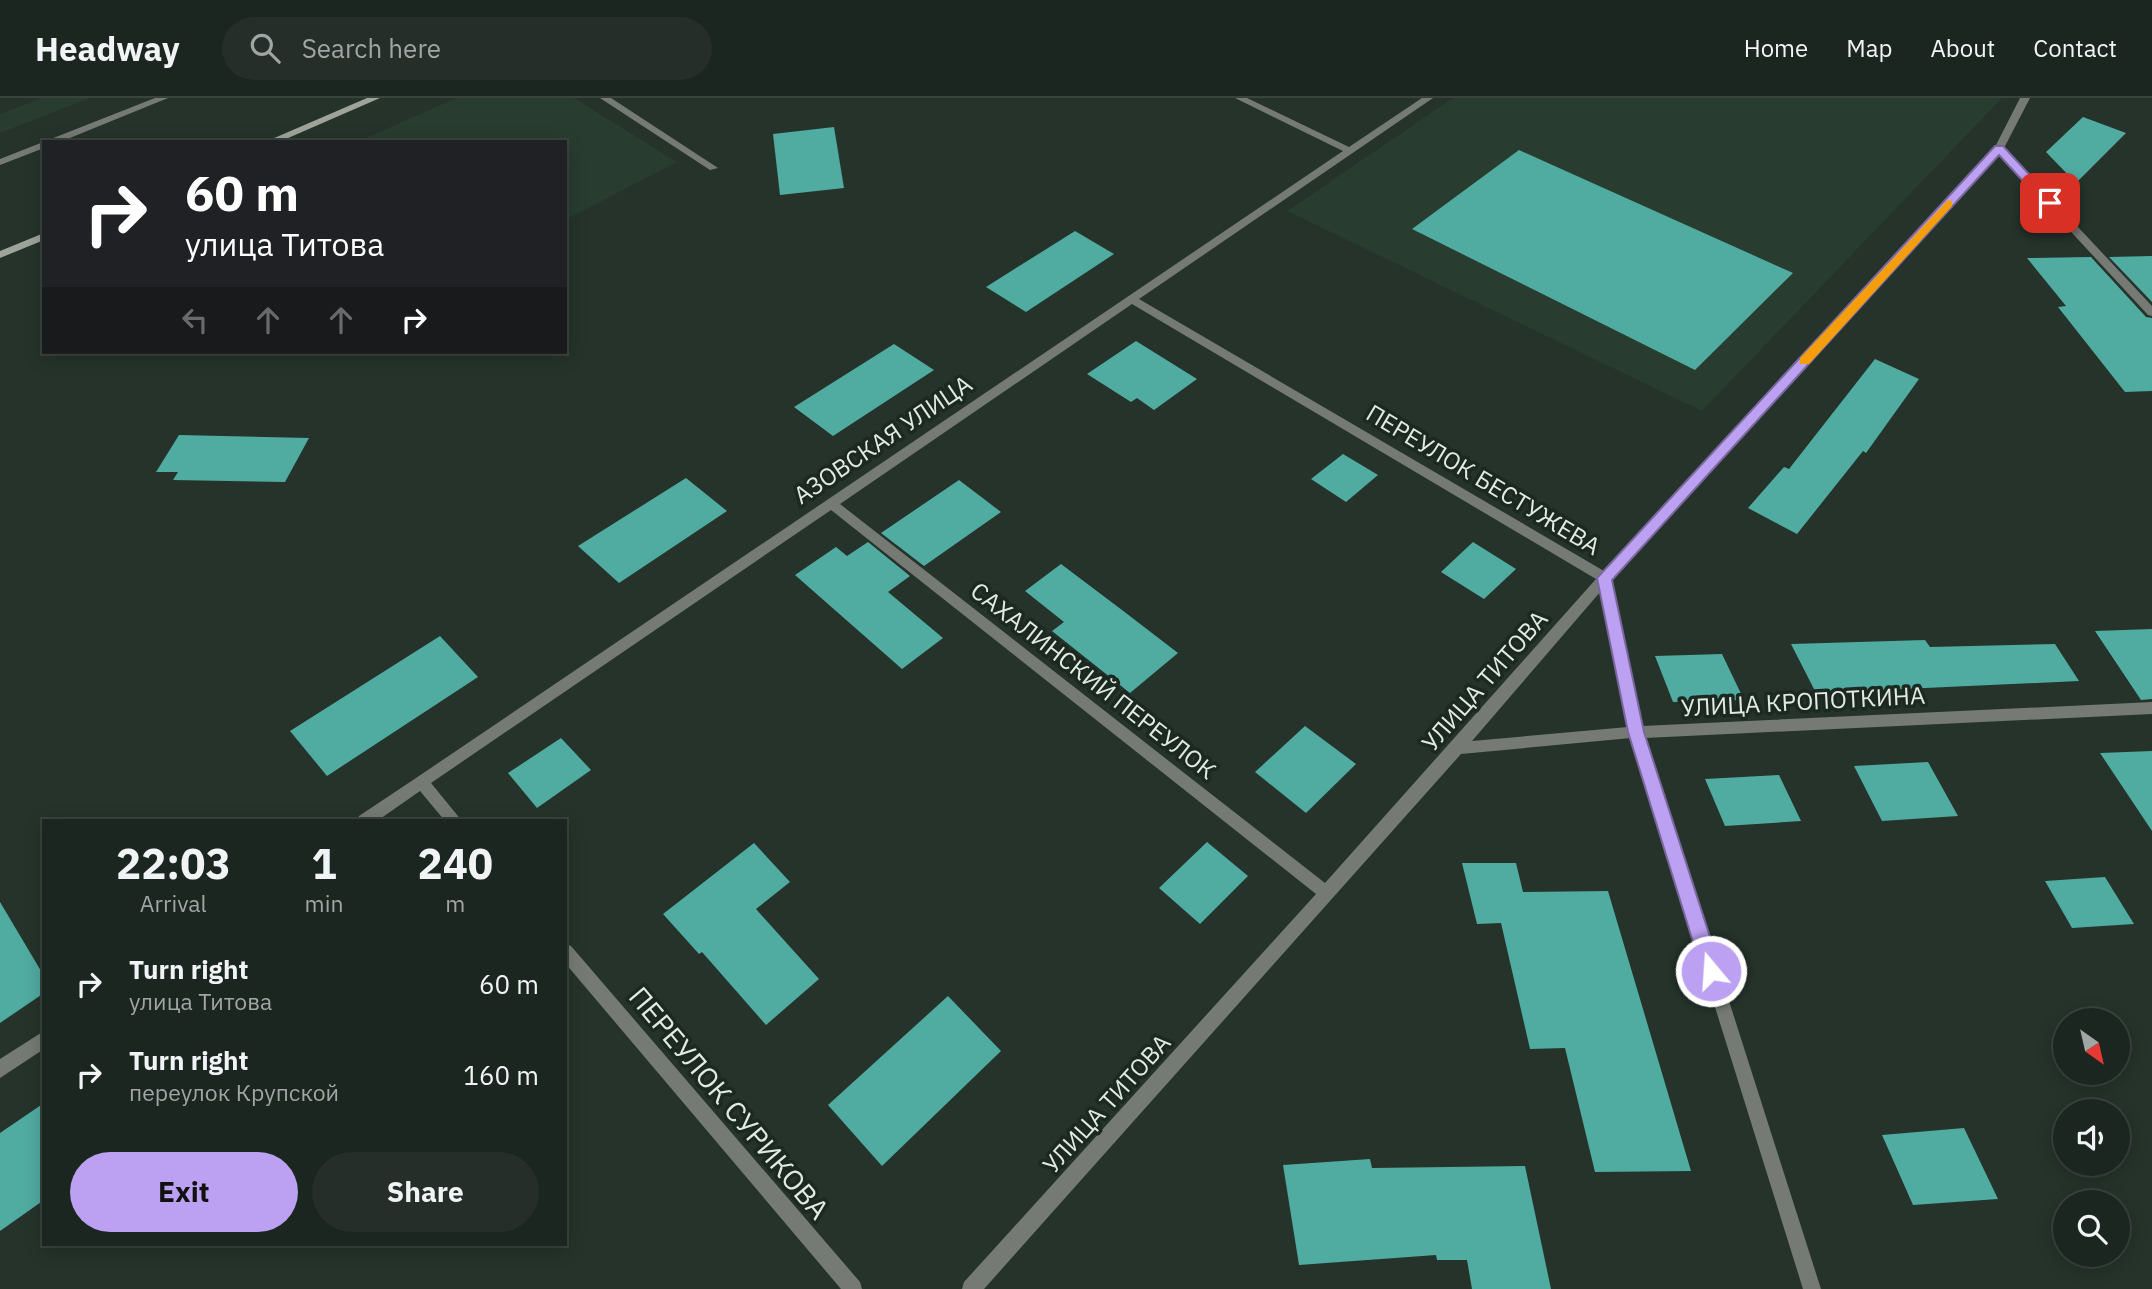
<!DOCTYPE html>
<meta charset="utf-8">
<style>
:root{--surface:#1c2620;--page:#252e29;--text:#f1f3f6;--muted:#a0a5a5;--line:#3a433e;--accent:#bca0f2}
body{margin:0;font-family:"IBM Plex Sans",sans-serif;background:var(--page);color:var(--text);height:100vh;display:flex;flex-direction:column;font-size:26px;white-space:nowrap}
*{box-sizing:border-box;margin:0}
p{font-size:23px;color:var(--muted)}
.icon{flex:none;width:38px;height:38px;fill:none;stroke:currentColor;stroke-width:2;stroke-linecap:round;stroke-linejoin:round}
.map{position:relative;flex:1;overflow:hidden}
.side{position:absolute;left:42px;top:721px;width:525px;height:427px;display:flex;flex-direction:column;background:var(--surface);border-radius:0px;box-shadow:0 4px 18px #0003,0 0 0 2px var(--line)}
.side>*{flex:none}
.top-card{position:absolute;left:42px;top:42px;width:525px;height:214px;border-radius:0px;box-shadow:0 4px 18px #0003,0 0 0 2px var(--line);background:#202124;color:#fff;overflow:hidden}
.needle{width:46px;rotate:146deg}
.tools{position:absolute;left:2053px;top:910px;display:grid;gap:14px}
.tools a{display:grid;place-items:center;width:77px;height:77px;border-radius:50%;background:var(--surface);box-shadow:0 4px 18px #0003,0 0 0 2px var(--line);font-size:35px}
.pin{position:absolute;display:grid;place-items:center;width:60px;height:60px;color:#fff;margin:-30px;border-radius:14px;box-shadow:0 4px 10px #0006}
.me{position:absolute;width:77px;margin:-38px;rotate:342deg;stroke-linejoin:round;filter:drop-shadow(0 0 5px #0008)}
.turn{display:flex;align-items:center;gap:24px;height:147px;padding:0 28px;font-size:32px}
.turn .icon{width:91px;height:91px;stroke-width:2.5}
.turn b{display:block;font-size:49px;line-height:60px}
.lanes{display:flex;align-items:center;height:66px;padding:0 28px;background:#0003;justify-content:center;gap:35px;direction:ltr}
.lanes .off{opacity:.35}
.eta{display:flex;justify-content:space-evenly;align-items:center;height:119px;text-align:center}
.eta b{font-size:42px;font-weight:700;line-height:49px}
.button{display:flex;gap:14px;margin-top:auto;padding:14px 28px}
.button a{flex:1;height:80px;border-radius:42px;background:var(--accent);color:#111;font-size:28px;font-weight:700;line-height:80px;text-align:center}
.button a+a{background:var(--page);color:var(--text)}
ul{padding:0;list-style:none}
li{display:flex;align-items:center;gap:21px;height:91px;padding:0 28px}
li div{flex:1}
li b{display:block;font-size:26px}
li em{font-style:normal}
header{display:flex;align-items:center;gap:42px;box-sizing:border-box;height:98px;padding:0 35px;background:var(--surface);border-bottom:2px solid var(--line)}
header strong{font-size:33px}
nav{display:flex;gap:38px;margin-inline-start:auto;font-size:24px}
.search{width:490px;height:63px;background:var(--page);display:flex;align-items:center;gap:18px;box-sizing:border-box;padding:0 24px;border-radius:38px;color:var(--muted);font-size:26px}
.map>svg:first-child{display:block}
.built{fill:#283c30}
.building{fill:#50aba1}
.lines{fill:none;stroke-linecap:round;stroke-linejoin:round}
.lane{fill:#767a74;fill-rule:evenodd}
.street{fill:#767a74;fill-rule:evenodd}
.secondary{fill:#9ea49a;fill-rule:evenodd}
.route{fill:#bca0f2;stroke:#7a689d;stroke-width:2}
.slow{fill:#f59e0b}
.labels{text-anchor:middle;stroke-width:7;stroke-linejoin:round;paint-order:stroke}
.street-label{font-size:24px;fill:#e2eae5;stroke:#1c2921}
.near-street-label{font-size:28px;fill:#e2eae5;stroke:#1c2921}
</style>
<header>
<strong>Headway</strong>
<div class="search"><svg class="icon" aria-label="search" viewBox="0 0 24 24"><circle cx="10" cy="10" r="6"/><path d="M15 15l6 6"/></svg>Search here</div>
<nav><a>Home</a><a>Map</a><a>About</a><a>Contact</a></nav>
</header>
<div class="map">
<svg width="2152" height="1191" viewBox="0 0 2152 1191">
<rect width="100%" height="100%" fill="#25332b"/>
<g class="built">
<path d="M42,0H90L0,35V16Z"/>
<path d="M456,0H574L677,64L565,122V44H357Z"/>
<path d="M1453,0H2001V1L1702,313L1287,113Z"/>
</g>
<g class="building">
<path d="M2083,19L2126,35L2076,85L2046,54Z"/>
<path d="M834,29L844,90L780,97L773,36Z"/>
<path d="M1519,52L1793,175L1695,272L1412,131Z"/>
<path d="M1075,133L1114,156L1026,214L986,189Z"/>
<path d="M2152,158V204L2109,159Z"/>
<path d="M2091,159L2146,219L2152,220V293L2125,294L2058,209L2066,208L2027,160Z"/>
<path d="M1136,243L1197,281L1154,312L1137,300L1131,304L1087,276Z"/>
<path d="M894,246L934,272L833,338L794,309Z"/>
<path d="M1875,261L1919,281L1866,355L1863,353L1797,436L1748,410L1784,369L1789,371Z"/>
<path d="M179,337L309,340L285,384L173,382L178,374H156Z"/>
<path d="M1343,356L1378,377L1346,404L1311,381Z"/>
<path d="M686,380L727,413L619,485L578,448Z"/>
<path d="M959,382L1001,414L924,468L881,435Z"/>
<path d="M868,444L910,478L888,494L943,540L902,571L795,477L836,449L847,458Z"/>
<path d="M1473,444L1516,471L1484,501L1441,474Z"/>
<path d="M1061,466L1122,512L1178,555L1130,595L1052,533L1064,524L1025,493Z"/>
<path d="M2152,531V601L2141,602L2095,533Z"/>
<path d="M440,538L478,579L327,678L290,633Z"/>
<path d="M1925,542L1930,549L2055,546L2079,583L1816,595L1791,546Z"/>
<path d="M1722,556L1744,602L1673,604L1655,558Z"/>
<path d="M1305,628L1356,666L1306,715L1255,674Z"/>
<path d="M561,640L591,672L537,710L508,675Z"/>
<path d="M2152,653V733L2100,655Z"/>
<path d="M1928,664L1958,718L1882,723L1854,668Z"/>
<path d="M1779,677L1801,723L1725,728L1705,681Z"/>
<path d="M1207,744L1248,778L1200,826L1159,790Z"/>
<path d="M754,745L790,784L756,811L819,881L766,927L702,854L699,856L663,816Z"/>
<path d="M1462,765H1516L1523,794L1608,793L1691,1073L1595,1074L1565,950L1530,951L1501,825L1477,826Z"/>
<path d="M2105,779L2134,826L2072,830L2045,783Z"/>
<path d="M0,804L44,878V895L0,925Z"/>
<path d="M948,898L1001,953L882,1068L828,1007Z"/>
<path d="M44,1005V1102L0,1133V1035Z"/>
<path d="M1964,1030L1998,1101L1913,1107L1882,1037Z"/>
<path d="M1370,1061L1372,1070L1525,1068L1551,1191H1472L1467,1162H1437L1436,1157L1299,1167L1283,1067Z"/>
</g>
<g class="lines">
<path class="lane" d="M155,0H168L60,44H44V50L0,67V61Z"/>
<g class="street">
<path d="M600,0H611L718,70L710,72Z"/>
<path d="M1235,0H1247L1349,49L1422,0H1433L1139,201L1604,473L1995,49L2020,0H2030L2004,50L2152,208V218L2148,217L1999,56L1612,481L1642,628L2152,604V616L1645,640L1821,1191H1803L1631,640L1461,656L984,1191H962L964,1184L1316,796L831,412L431,685L462,723H445L420,693L377,723H357L359,718L416,680L1343,53ZM1132,206L1596,481L1325,785L840,406ZM1601,493L1628,629L1472,643Z"/>
<path d="M565,846L571,848L860,1184L862,1191H841L565,865Z"/>
<path d="M44,933V951L0,980V961Z"/>
</g>
<g class="secondary">
<path d="M367,0H380L279,44H265Z"/>
<path d="M44,135V142L0,160V153Z"/>
</g>
</g>
<path class="route" d="M1995,48H2003L2054,103V108H2046L1999,57L1612,482L1644,634L1721,873L1718,879L1711,882L1705,879L1702,873L1628,634L1597,480Z"/>
<path class="slow" d="M1948,102L1952,103V108L1809,266H1800V260Z"/>
<g class="labels">
<g class="street-label">
<text transform="translate(883 342) rotate(-34)" y="8">АЗОВСКАЯ УЛИЦА</text>
<text transform="translate(1483 382) rotate(31)" y="8">ПЕРЕУЛОК БЕСТУЖЕВА</text>
<text transform="translate(1093 583) rotate(38)" y="8">САХАЛИНСКИЙ ПЕРЕУЛОК</text>
<text transform="translate(1485 583) rotate(-49)" y="8">УЛИЦА ТИТОВА</text>
<text transform="translate(1803 604) rotate(-3)" y="8">УЛИЦА КРОПОТКИНА</text>
<text transform="translate(1107 1006) rotate(-48)" y="8">УЛИЦА ТИТОВА</text>
</g>
<g class="near-street-label">
<text transform="translate(729 1005) rotate(50)" y="10">ПЕРЕУЛОК СУРИКОВА</text>
</g>
</g>
</svg>
<div class="tools">
<a><svg class="needle" viewBox="-14 -14 28 28"><path d="M0-13l5 13h-10z" fill="#e53935"/><path d="M0 13l5-13h-10z" fill="#a0a5a5"/></svg></a>
<a><svg class="icon" aria-label="sound" viewBox="0 0 24 24"><path d="M4 9h4l5-4v14l-5-4H4zM17 9q2 3 0 6"/></svg></a>
<a><svg class="icon" aria-label="search" viewBox="0 0 24 24"><circle cx="10" cy="10" r="6"/><path d="M15 15l6 6"/></svg></a>
</div>
<div class="pin" style="left:2050px;top:105px;background:#d93025"><svg class="icon" aria-label="arrive" viewBox="0 0 24 24"><path d="M6 21V4h12l-3 4 3 4H6"/></svg></div>
<svg class="me" style="left:1711px;top:873px" viewBox="-20 -20 40 40"><circle r="17" fill="#bca0f2" stroke="#fff" stroke-width="3"/><path d="M0-11L8 9 0 5-8 9z" fill="#fff"/></svg>
<div class="top-card">
<div class="turn"><svg class="icon" aria-label="right" viewBox="0 0 24 24"><path d="M7 20v-9h11M14 6l5 5-5 5"/></svg><div><b>60 m</b>улица Титова</div></div>
<div class="lanes"><svg class="icon off" aria-label="left" viewBox="0 0 24 24"><path d="M17 20v-9H6M10 6l-5 5 5 5"/></svg><svg class="icon off" aria-label="ahead" viewBox="0 0 24 24"><path d="M12 20V5M6 11l6-6 6 6"/></svg><svg class="icon off" aria-label="ahead" viewBox="0 0 24 24"><path d="M12 20V5M6 11l6-6 6 6"/></svg><svg class="icon" aria-label="right" viewBox="0 0 24 24"><path d="M7 20v-9h11M14 6l5 5-5 5"/></svg></div>
</div>
<section class="side">
<div class="eta">
<div><b>22:03</b><p>Arrival</p></div>
<div><b>1</b><p>min</p></div>
<div><b>240</b><p>m</p></div>
</div>
<ul>
<li><svg class="icon" aria-label="right" viewBox="0 0 24 24"><path d="M7 20v-9h11M14 6l5 5-5 5"/></svg><div><b>Turn right</b><p>улица Титова</p></div><em>60 m</em></li>
<li><svg class="icon" aria-label="right" viewBox="0 0 24 24"><path d="M7 20v-9h11M14 6l5 5-5 5"/></svg><div><b>Turn right</b><p>переулок Крупской</p></div><em>160 m</em></li>
</ul>
<div class="button"><a>Exit</a><a>Share</a></div>
</section>
</div>
